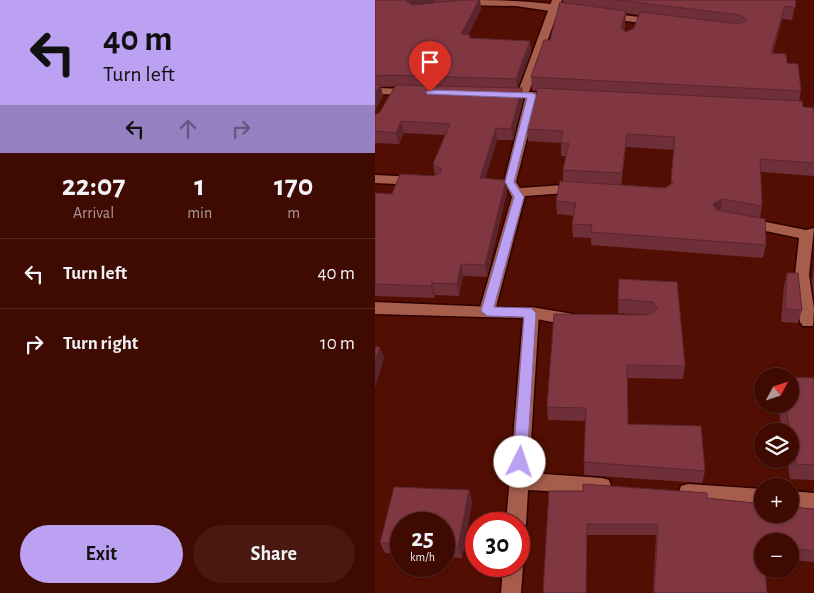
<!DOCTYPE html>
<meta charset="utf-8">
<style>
:root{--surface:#3e0a02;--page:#491811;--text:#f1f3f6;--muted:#ad9a99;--line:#572b24;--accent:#bca0f2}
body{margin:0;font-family:"Alegreya Sans",sans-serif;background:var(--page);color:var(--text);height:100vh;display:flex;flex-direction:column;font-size:19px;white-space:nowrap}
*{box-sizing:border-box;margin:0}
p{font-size:16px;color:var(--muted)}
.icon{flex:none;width:28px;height:28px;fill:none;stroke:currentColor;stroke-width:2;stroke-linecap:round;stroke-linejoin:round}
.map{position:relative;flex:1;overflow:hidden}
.details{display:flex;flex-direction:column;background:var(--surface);width:375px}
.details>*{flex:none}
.guide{background:#bca0f2;color:#111;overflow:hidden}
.needle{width:32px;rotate:50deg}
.fabs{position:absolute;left:379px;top:368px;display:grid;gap:10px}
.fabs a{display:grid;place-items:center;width:45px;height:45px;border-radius:50%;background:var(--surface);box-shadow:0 1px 4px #0004,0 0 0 1px var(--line);font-size:25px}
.speed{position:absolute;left:15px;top:512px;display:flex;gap:10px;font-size:25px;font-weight:700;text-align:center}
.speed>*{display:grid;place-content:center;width:65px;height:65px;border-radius:50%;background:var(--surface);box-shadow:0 1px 4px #0004,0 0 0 1px var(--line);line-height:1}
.speed small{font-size:12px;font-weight:400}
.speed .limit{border:8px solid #d22;background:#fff;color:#111}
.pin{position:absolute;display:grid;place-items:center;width:42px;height:42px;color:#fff;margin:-51px -21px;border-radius:50% 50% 50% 0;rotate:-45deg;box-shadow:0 0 5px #0007}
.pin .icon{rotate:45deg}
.me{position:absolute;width:55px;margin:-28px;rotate:4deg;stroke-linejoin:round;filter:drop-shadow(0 0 4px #0008)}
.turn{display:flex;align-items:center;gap:18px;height:105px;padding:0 20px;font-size:22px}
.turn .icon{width:65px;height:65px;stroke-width:2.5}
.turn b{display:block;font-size:35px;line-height:42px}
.lanes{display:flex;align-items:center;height:48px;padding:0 20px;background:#0003;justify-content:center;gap:25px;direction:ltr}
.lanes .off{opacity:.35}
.eta{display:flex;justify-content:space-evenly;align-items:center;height:85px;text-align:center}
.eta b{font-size:30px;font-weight:600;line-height:35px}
.primary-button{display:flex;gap:10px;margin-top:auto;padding:10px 20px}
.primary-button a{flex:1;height:58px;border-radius:30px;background:var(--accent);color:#111;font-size:20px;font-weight:600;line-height:58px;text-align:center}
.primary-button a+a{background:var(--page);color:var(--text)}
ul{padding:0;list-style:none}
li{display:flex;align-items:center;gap:15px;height:70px;padding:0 20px;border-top:1px solid var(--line)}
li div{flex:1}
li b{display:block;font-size:19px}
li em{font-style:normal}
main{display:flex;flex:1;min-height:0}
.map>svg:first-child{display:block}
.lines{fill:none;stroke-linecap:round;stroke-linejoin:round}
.service-casing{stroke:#2e0000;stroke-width:3}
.minor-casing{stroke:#2e0000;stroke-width:3}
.service{fill:#a75d4c;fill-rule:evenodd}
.minor{fill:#a75d4c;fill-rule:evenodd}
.wall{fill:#6e2f39;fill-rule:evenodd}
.shaded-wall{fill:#5a262e}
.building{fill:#803742;stroke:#5a262e}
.route{fill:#bca0f2;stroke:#7a689d}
</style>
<main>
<section class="details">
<div class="guide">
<div class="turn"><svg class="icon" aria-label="left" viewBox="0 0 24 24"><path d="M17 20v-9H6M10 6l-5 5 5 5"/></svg><div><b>40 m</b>Turn left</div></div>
<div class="lanes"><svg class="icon" aria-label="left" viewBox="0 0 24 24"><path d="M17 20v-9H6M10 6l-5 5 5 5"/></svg><svg class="icon off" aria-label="ahead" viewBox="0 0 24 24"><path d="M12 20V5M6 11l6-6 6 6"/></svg><svg class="icon off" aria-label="right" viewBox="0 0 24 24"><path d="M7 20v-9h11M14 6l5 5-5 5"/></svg></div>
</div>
<div class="eta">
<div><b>22:07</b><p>Arrival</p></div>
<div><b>1</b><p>min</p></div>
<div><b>170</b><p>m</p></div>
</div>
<ul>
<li><svg class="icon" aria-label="left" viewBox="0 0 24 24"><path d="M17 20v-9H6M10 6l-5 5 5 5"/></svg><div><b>Turn left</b></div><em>40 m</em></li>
<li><svg class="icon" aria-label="right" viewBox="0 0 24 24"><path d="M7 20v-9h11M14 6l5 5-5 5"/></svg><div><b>Turn right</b></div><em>10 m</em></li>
</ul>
<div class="primary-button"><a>Exit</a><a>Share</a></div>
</section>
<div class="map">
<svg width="439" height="593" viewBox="0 0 439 593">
<rect width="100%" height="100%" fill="#520e02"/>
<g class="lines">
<defs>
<g id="service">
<path d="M86,0C109,0 184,0 200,11L195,14L141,6L83,5V1Z"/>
<path d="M230,13L282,19L287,22L282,25L227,18V14Z"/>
<path d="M157,92L163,95L141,182L145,188L204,184L210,188L204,192L150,196L120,311L117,315H107L104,311L137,197L129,182L151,95Z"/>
<path d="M0,175L43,177L49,181L43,185L0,183Z"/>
<path d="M371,218L431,230L439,228L434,275L439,309L438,326H428L425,322L420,275L424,238L366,226L364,223L366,220Z"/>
<path d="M156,307L198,314L203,316L206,320L203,324L198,326L151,317L148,313L151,309Z"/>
</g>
<g id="minor">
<path d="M177,0H187L154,92L181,94L187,97L181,100L122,96L120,94L126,91L143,92Z"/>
<path d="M0,88L36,89L42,92L36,95L0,94Z"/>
<path d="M0,302L161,309L164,313L154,473L227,478L234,480L236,486L234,492L227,494L153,490L151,524L148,530L144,532V524H131L148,318L0,314Z"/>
<path d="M313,484L388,489V507L313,500L306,498L304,492L306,486Z"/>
<path d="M415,491L439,493V511L415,509Z"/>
<path d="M144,559L148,566L146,593H126L128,566H144Z"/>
</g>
</defs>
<use href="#service" class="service-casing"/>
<use href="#minor" class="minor-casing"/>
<use href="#service" class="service"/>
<use href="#minor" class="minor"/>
</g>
<g class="wall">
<path d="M0,0H108H105L106,9L93,35H95L96,38L155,41L156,52L142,88L148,100L138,140H122L110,178L132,191L112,277L88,276L84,296L60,295L59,298L0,296V193L17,194L60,175L58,164L70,135L29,133L24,144L0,143V115L5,112L20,86L6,87L8,96L0,110Z"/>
<path d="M188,0H421L417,20L407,19L398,53L412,63L426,91L424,101L428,107L439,108V176L386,172L387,206L385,218L391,245L388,258L216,245V238L198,237L197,224L199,216L182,214L181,201L188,182V170L191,156H186V143L153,141L152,129L162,91L157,90L156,77L175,40L188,3ZM251,13L264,15L259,28L251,32L249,30L250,24ZM251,147L299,150L296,184L290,188L246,185Z"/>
<path d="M439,268V296L437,282Z"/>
<path d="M412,273L427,310L423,323L406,322L409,286Z"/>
<path d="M244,279L302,282L310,366L308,379L252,378L253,424L330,471L327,483L209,475L210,421L173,420L172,407L273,315L243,313Z"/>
<path d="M439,378V480L415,479L412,459H415V431H407L403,404H415Z"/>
<path d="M19,487L94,490L97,502L87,558L69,557V524H26V554L10,553L5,543Z"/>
<path d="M174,491L332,498L439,509V562L415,560V541H388L392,593H278L281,535H212Z"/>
</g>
<g class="shaded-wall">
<path d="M32,0H59L60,3L33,11Z"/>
<path d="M104,0H105L106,9L87,46L86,34Z"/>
<path d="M410,6L407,19L394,66L396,53Z"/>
<path d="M251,11L250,24L245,41L246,28Z"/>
<path d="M155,41L156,52L142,90L141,79Z"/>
<path d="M5,85L8,96L0,110V93Z"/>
<path d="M147,88L148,100L138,140L136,129Z"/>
<path d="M26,121L29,133L24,144L21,133Z"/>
<path d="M121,128L122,140L107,190L105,178Z"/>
<path d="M252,134L251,147L246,186L247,173Z"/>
<path d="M131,180L132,191L112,277L110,265Z"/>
<path d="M347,199L345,212L336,218L338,204Z"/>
<path d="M86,264L88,276L84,296L82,284Z"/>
<path d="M57,283L60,295L59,298L56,286Z"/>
<path d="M5,347L9,358L0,388V362Z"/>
<path d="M94,490L97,502L87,558L83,547Z"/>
</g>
<g class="building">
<path d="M0,0H32L31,1L38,5L87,0H104L86,34L95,35L94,38L155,41L141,79L15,75L0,76Z"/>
<path d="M243,0H421L420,8L410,6L396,53L411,54L412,63L423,64L426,91L156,77L169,40H175L185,2L251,11L246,28L251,32L259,28L265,12L365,24L372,20L365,15Z"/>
<path d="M0,84L5,85L0,93Z"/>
<path d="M21,85L147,88L136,129L121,128L105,178L131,180L110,265L86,264L82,284L57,283L56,286L0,284V193L17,194L25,174L59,176L66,172V169L58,164L75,124L26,121L21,133L0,131V115L5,112Z"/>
<path d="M163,88L427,101L428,107L439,108V163L385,159L387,206L347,199L338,204L342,210L390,219L391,245L216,232L217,225L197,224L201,203L181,201L185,181L290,188L298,183L296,180L300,137L252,134L247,173L188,170L194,143H186L188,131L152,129Z"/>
<path d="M412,273H423L427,310L410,309Z"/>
<path d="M244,279L302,282L310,366L252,365L253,424L326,426L330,471L209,462L211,408L172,407L179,314L273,315L282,309L278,302L243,299Z"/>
<path d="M0,347H5L0,362Z"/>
<path d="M415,377L439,378V465L421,464L410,404H415Z"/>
<path d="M208,484L332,493V498L388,504V514H415V507L439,509V551L415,548V541H388V569H390L392,593H279L283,524H212L211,593H168L174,491H208Z"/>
<path d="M19,487L94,490L83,547L69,546V524H26V544L5,543Z"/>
</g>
<path class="route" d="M55,90L157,93L161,95L139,182L149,197L119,307L156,308L161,313L152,462L150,466L145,468L140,466L138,462L149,317L112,316L106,311L139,197L130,182L152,98L52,94L51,92Z"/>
</svg>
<div class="fabs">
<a><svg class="needle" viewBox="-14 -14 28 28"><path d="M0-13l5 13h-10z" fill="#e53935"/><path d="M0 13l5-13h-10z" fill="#ad9a99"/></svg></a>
<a><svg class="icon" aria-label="layers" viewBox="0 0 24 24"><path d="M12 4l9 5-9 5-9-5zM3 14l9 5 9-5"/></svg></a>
<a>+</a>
<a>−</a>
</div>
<div class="speed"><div>25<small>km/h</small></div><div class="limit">30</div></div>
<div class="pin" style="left:55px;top:92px;background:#d93025"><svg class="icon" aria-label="arrive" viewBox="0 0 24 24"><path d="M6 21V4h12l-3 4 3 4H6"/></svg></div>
<svg class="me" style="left:145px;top:462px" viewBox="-20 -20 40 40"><circle r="19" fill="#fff"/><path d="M0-13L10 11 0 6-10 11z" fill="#bca0f2"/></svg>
</div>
</main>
